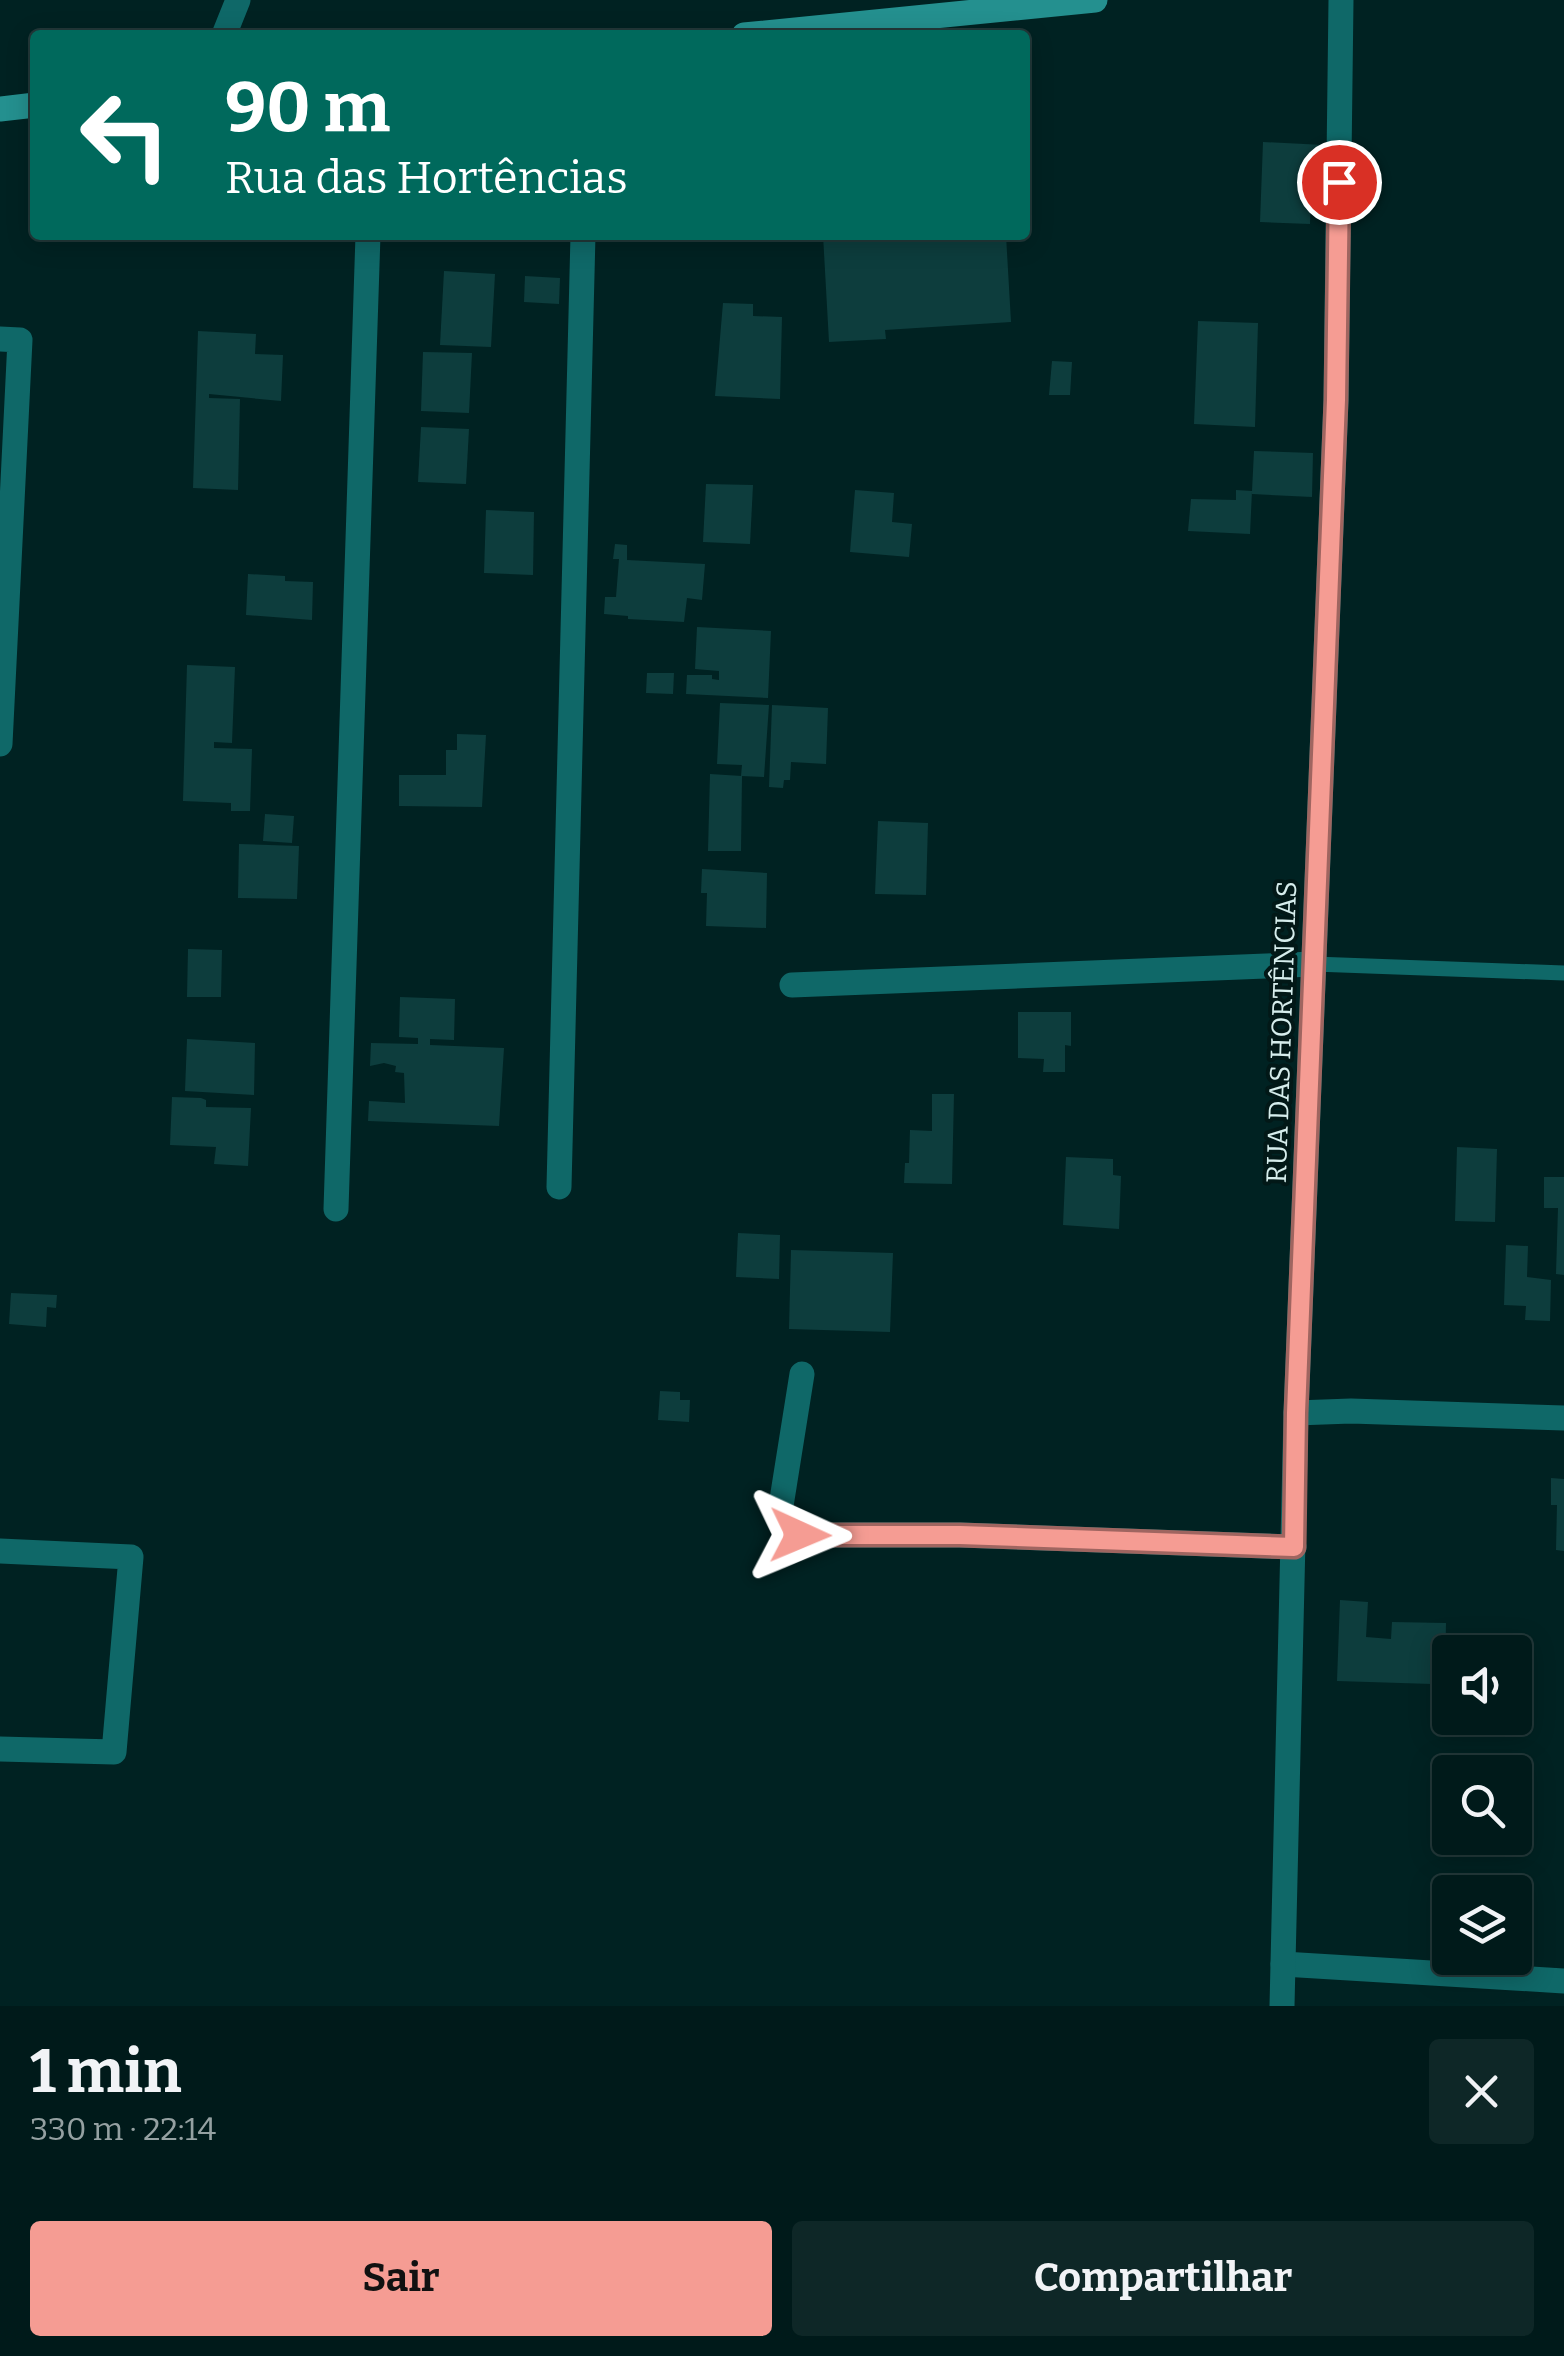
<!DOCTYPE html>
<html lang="pt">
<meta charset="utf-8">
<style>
:root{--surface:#001a1a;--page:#0e2727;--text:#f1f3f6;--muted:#95a1a2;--line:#223839;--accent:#f59c93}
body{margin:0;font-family:Bitter,serif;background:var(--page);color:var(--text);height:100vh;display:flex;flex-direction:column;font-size:38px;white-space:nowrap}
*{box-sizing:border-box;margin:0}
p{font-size:32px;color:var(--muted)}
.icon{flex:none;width:55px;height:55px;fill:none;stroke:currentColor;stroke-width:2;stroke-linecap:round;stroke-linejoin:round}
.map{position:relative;height:2006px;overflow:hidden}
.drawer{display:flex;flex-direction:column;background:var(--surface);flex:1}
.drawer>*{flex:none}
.guide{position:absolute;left:30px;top:30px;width:1000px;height:210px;border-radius:10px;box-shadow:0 5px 25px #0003,0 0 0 2px var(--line);background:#00695c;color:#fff;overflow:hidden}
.fabs{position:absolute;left:1432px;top:1635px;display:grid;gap:20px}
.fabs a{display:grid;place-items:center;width:100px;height:100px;border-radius:10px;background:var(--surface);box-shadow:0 5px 25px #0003,0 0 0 2px var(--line);font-size:50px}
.pin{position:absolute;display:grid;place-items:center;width:85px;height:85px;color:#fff;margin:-42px;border:5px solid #fff;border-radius:50%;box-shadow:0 2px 10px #0007}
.me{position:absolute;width:110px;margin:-55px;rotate:91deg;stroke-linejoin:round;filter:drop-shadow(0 0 8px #0008)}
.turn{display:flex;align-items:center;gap:35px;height:210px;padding:0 30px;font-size:45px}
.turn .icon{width:130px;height:130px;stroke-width:2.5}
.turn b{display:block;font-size:70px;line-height:85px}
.round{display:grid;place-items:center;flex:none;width:105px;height:105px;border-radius:10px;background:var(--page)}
.summary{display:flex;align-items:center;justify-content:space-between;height:170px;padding:0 30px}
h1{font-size:60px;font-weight:700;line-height:75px}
.cta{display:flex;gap:20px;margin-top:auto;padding:20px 30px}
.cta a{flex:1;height:115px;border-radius:10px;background:var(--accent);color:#111;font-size:40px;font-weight:700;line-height:115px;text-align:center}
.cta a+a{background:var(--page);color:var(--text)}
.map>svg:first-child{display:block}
.building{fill:#0d3d3d}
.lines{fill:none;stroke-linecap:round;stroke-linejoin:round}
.lane{stroke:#0f6868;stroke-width:15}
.street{stroke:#0f6868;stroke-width:25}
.secondary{stroke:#24908f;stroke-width:25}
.route-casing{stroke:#9f6560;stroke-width:25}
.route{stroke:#f59c93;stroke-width:18}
.labels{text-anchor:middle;stroke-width:8;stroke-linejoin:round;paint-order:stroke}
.street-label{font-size:28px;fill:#d6edec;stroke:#021817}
</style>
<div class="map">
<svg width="1564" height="2006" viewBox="0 0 1564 2006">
<rect width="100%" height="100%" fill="#022"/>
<g class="building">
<path d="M1263,142L1324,145V170L1312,169L1310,224L1260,222Z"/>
<path d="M823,235H1006L1011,322L885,330L886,339L829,342Z"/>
<path d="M444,271L495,274L491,347L440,345Z"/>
<path d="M525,276L560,278L559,304L524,302Z"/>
<path d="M723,303L753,304V316L782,317L780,399L715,396Z"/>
<path d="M1198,321L1258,323L1255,427L1194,424Z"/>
<path d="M198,331L256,334L255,354L283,355L281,401L209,394V398L240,399L238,490L193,488Z"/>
<path d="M423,352L472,353L469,413L421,411Z"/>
<path d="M1052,361L1072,362L1070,395H1049Z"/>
<path d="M421,427L469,429L466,484L418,482Z"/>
<path d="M1254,451L1313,453L1312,497L1252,494V491L1250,534L1188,531L1191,499L1236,500V490L1252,491Z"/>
<path d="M706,484L753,485L750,544L703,542Z"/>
<path d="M855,490L894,493L892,522L912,524L909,557L850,552Z"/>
<path d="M486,510L534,512L533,575L484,573Z"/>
<path d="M615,544L627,545V560L705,564L702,600L687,598L684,622L628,619V616L604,614L605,597H616L619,559H613Z"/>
<path d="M248,574L285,576V581L313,582L312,620L246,615Z"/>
<path d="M697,627L771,631L768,698L686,694L687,675H712V679L719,680V671L695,669Z"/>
<path d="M187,665L235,667L232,743L214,742V748L252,749L250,811H231V803L183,801Z"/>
<path d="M647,673H674L673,694L646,693Z"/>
<path d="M720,703L769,705L764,777L741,776L742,765L717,764Z"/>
<path d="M772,705L828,708L826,764L791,762L790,780H784L783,788L769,787Z"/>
<path d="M457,734L486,735L482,807L399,806V775H446V750H457Z"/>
<path d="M710,774L742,776L741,851H708Z"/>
<path d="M265,814L294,816L292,843L263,841Z"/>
<path d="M878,821L928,823L926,895L875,894Z"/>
<path d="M239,844L299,846L297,899L238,898Z"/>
<path d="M702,869L767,873L766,928L706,926L707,893H701Z"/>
<path d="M188,949L222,950L221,997H187Z"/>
<path d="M400,997L455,999L454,1040L430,1039V1045L504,1048L499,1126L368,1121L369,1101L405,1103L404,1073L395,1072L396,1066L384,1063L370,1066L371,1043L418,1044V1038L399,1037Z"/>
<path d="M1018,1012H1071V1046L1065,1045V1072H1043L1044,1059L1018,1058Z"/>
<path d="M187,1039L255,1043L254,1095L185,1091Z"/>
<path d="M932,1094H954L952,1184L904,1183L905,1163H909L910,1130L932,1131Z"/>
<path d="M172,1097L201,1098L206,1100V1107L251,1108L248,1166L214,1164L216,1147L170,1145Z"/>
<path d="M1457,1147L1497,1149L1495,1222L1455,1221Z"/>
<path d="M1066,1157L1113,1159V1175L1121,1176L1119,1229L1063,1225Z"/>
<path d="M1544,1177H1564V1275L1556,1274L1558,1208H1544Z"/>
<path d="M738,1233L780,1235L779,1279L736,1277Z"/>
<path d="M1506,1245L1528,1246L1527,1277L1551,1280L1550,1321L1525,1320L1526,1306L1504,1305Z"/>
<path d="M791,1250L893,1253L890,1332L789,1329Z"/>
<path d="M11,1293L57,1295L56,1308L47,1307L46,1327L9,1324Z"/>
<path d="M660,1391L680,1392V1400H690L689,1422L658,1420Z"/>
<path d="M1551,1478L1564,1479V1551L1556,1550L1557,1505H1551Z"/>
<path d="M1340,1600L1368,1602L1366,1637L1391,1639L1392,1622L1446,1623L1445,1675H1432V1684L1337,1681Z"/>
</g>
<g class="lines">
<path class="lane" d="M1314,964L1564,973"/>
<g class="street">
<path d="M224,35L238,0"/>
<path d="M0,339L20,340L0,744"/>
<path d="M792,985L1314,964"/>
<path d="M559,1187L583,235"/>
<path d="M336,1209L368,235"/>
<path d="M802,1374L780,1512L790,1530L801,1535H960L1294,1547"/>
<path d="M1296,1413L1351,1411L1564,1418"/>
<path d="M0,1551L131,1557L114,1752L0,1749"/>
<path d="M1283,1964L1564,1981"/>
<path d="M1282,2006L1296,1413L1336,400L1341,0"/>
</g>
<g class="secondary">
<path d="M744,35L1095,0"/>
<path d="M0,109L35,105"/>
</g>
</g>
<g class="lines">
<defs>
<path id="route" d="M800,1535H960L1294,1547L1296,1413L1336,400L1339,182"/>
</defs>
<use href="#route" class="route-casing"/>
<use href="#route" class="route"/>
</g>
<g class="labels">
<g class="street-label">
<text transform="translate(1281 1032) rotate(-88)" y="10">RUA DAS HORTÊNCIAS</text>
</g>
</g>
</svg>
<div class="fabs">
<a><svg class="icon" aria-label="sound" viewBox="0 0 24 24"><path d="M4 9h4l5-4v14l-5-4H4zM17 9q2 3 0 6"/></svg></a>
<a><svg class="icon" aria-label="search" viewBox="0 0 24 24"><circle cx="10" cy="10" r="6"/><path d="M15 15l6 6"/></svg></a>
<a><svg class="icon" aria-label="layers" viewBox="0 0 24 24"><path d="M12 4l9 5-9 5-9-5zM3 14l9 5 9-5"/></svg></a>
</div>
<div class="pin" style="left:1339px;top:182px;background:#d93025"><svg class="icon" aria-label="arrive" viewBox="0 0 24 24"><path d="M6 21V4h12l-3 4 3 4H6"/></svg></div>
<svg class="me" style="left:800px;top:1535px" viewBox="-20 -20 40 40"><path d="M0-17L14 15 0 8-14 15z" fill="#f59c93" stroke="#fff" stroke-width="4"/></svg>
<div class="guide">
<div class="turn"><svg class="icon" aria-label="left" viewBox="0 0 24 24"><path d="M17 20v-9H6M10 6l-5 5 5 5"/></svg><div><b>90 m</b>Rua das Hortências</div></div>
</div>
</div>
<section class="drawer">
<div class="summary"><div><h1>1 min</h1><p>330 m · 22:14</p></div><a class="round"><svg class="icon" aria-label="close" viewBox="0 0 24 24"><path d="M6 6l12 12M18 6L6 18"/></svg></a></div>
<div class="cta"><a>Sair</a><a>Compartilhar</a></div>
</section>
